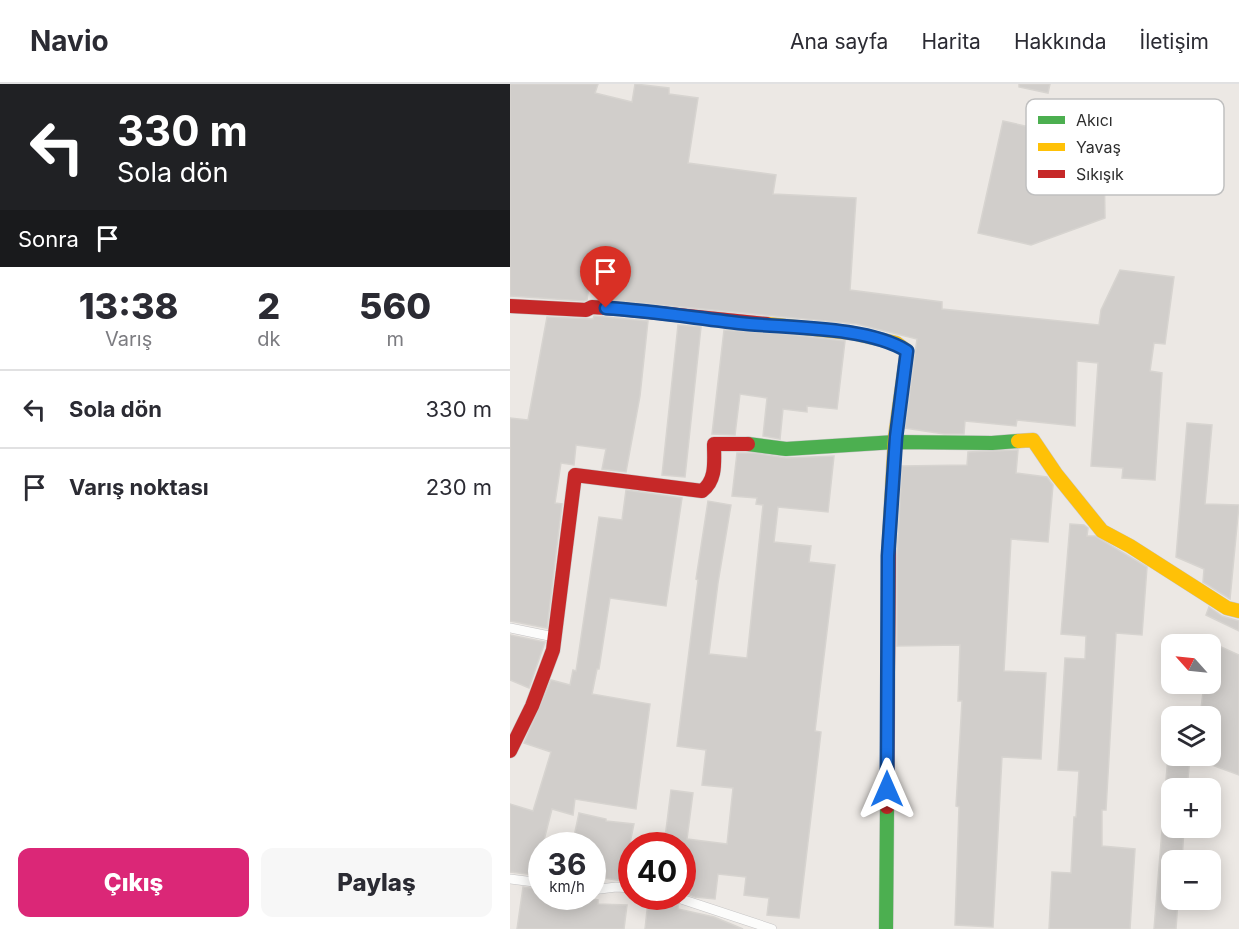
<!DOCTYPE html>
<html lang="tr">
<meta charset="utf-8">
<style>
:root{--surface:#fff;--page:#f7f7f7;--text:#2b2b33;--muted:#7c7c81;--line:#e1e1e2;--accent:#db2777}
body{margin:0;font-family:Inter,sans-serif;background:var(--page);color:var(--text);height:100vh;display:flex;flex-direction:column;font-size:22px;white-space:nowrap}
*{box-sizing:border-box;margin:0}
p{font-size:20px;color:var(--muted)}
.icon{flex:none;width:33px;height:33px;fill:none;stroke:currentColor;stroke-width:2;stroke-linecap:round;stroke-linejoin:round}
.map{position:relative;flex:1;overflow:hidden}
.side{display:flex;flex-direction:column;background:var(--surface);width:510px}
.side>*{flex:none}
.hud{background:#202124;color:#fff;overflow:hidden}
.needle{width:39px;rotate:297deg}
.fabs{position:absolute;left:651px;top:550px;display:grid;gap:12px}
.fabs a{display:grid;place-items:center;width:60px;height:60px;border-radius:12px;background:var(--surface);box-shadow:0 3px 15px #0003;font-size:30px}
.speed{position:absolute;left:18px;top:748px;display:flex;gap:12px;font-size:30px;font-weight:700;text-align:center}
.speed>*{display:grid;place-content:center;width:78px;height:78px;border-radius:50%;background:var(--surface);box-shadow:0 3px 15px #0003;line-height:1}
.speed small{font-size:15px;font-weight:400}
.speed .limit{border:9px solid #d22;background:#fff;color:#111}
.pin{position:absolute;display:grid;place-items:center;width:51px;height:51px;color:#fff;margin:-62px -26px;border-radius:50% 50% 50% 0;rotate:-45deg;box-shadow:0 0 6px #0007}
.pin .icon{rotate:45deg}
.me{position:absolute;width:66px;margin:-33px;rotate:0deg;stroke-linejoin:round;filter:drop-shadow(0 0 4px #0008)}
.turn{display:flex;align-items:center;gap:21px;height:126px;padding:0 18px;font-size:27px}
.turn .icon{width:78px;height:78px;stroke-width:2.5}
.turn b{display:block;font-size:42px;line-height:51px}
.then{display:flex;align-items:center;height:57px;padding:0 18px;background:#0003;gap:12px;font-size:22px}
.eta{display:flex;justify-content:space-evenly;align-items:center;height:102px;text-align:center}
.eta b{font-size:36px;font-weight:800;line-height:42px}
.cta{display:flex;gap:12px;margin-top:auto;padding:12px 18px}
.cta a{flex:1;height:69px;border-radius:12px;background:var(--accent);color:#fff;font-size:24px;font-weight:800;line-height:69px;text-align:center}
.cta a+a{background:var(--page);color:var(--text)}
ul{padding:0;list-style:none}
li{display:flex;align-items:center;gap:18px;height:78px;padding:0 18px;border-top:2px solid var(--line)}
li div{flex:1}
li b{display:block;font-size:22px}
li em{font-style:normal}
header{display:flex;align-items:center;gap:36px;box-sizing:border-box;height:84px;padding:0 30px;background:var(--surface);border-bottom:2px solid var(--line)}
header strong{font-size:28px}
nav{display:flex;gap:33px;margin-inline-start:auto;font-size:21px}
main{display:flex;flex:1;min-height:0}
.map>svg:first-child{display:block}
.building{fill:#d1cecb;stroke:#d7d4d0;stroke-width:1.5}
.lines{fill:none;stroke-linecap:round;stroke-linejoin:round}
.street-casing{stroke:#c5c4c5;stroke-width:10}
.fast-casing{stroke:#c5c4c5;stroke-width:15}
.slow-casing{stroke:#c5c4c5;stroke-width:15}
.jam-casing{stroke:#c5c4c5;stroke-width:15}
.street{stroke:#fcfcfb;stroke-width:9}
.fast{stroke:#4caf50;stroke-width:14}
.slow{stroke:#ffc107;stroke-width:14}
.jam{stroke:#c62828;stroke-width:14}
.route-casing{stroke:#114b97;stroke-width:15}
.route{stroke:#1a73e8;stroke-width:10}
.key{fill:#fff;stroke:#c0c0c0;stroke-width:1.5}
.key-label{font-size:16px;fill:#2e2e2e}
</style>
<header>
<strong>Navio</strong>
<nav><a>Ana sayfa</a><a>Harita</a><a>Hakkında</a><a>İletişim</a></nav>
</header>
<main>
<section class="side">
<div class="hud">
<div class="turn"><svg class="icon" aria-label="left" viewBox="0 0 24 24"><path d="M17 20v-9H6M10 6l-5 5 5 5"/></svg><div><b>330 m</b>Sola dön</div></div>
<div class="then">Sonra<svg class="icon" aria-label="arrive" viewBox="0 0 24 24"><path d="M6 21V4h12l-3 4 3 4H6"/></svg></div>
</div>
<div class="eta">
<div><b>13:38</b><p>Varış</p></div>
<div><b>2</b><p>dk</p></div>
<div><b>560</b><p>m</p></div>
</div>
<ul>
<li><svg class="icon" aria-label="left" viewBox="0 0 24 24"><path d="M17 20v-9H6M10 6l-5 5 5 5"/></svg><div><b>Sola dön</b></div><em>330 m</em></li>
<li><svg class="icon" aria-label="arrive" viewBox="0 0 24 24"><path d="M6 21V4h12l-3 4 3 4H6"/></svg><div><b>Varış noktası</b></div><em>230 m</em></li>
</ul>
<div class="cta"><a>Çıkış</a><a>Paylaş</a></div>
</section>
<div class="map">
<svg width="729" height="845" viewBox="0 0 729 845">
<rect width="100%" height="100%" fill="#ece8e4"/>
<g class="building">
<path d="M0,0H88L85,9L122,18L125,0L159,4V10L188,14L178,79L266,91L263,110L346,114L340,206L432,218V225L589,241L591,226L610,186L664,193L655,260L644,259L640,287L652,289L645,396L612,394L613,384L581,382L588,279L567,277L565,342L507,336L506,342L455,337L454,350H434L395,344L407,255L347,240L92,215L95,197L80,196L77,216L74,217L0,212Z"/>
<path d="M509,0H540L538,9L509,3Z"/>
<path d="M493,37L569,54L590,70L594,75L595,134L521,161L468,149Z"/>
<path d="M84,232L138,237L130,312L116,388L92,385L96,365L66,361L64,381L51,379L45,419L52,420L37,544L0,537V334L18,336L37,233L83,235Z"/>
<path d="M168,241L191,243L175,393L152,391Z"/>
<path d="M214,246L274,250L335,257L327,325L297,322V328L273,325L270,355L253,352L257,314L230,310L225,351L202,350Z"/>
<path d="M677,339L702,341L695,420L729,421L720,515L693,498L694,485L666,473Z"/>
<path d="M508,366L506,389L537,393L543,401L538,458L501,455L494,587L536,589L531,675L492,673L483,843L445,841L449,723L446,722L452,617H448L450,561L387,562V472L392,382L457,381L458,368Z"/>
<path d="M227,369H244L276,374L324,372L318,428L268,423L264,458L301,462L299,478L325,481L305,647L311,648L289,834L257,831L259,814L234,811L236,793L208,790L205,815L185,813L172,808V762H154L161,706L183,709L177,755L217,760L223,704L192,701L196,666L167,662L188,496L186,495L198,417L221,421L208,499L199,570L237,574L253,421L246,420L247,414L222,412Z"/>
<path d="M116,406L172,414L156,522L100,514L89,585H87L82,610L140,620L126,725L65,715L63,731L42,725L25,791L0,788V720L23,727L41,668L14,659L41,596L60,601L63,586L66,587L89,433L112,436Z"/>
<path d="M560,440L574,441L578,444L577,452H585L637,483L632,551L606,549L596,726H592V762L625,765L620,845H539L542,788L561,789L564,733H566L569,687L548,686L555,574L575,575L576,552L551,550Z"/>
<path d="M699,523L712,532L729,537V547L696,531Z"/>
<path d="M0,551L35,558L19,604L0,596Z"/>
<path d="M700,558L729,571V691L680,673L677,705H662V744H674L672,777H662V816H668L666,845H644L658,672H700V633H690L694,600H700Z"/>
<path d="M69,729L96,735V737L124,740L112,797L82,792V762H62Z"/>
<path d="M13,803L32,806V813H69L88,816V820L117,821L114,845H7Z"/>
<path d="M138,817L168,821V825L204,833L233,845H135Z"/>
</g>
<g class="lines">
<defs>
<g id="street">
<path d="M0,544L44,553"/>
<path d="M0,795L32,799"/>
<path d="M82,806L106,803L122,804"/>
<path d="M165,813L262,845"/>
</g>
<g id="fast">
<path d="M238,360L276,365L385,358L482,359L508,357"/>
<path d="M376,845L377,723"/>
</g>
<g id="slow">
<path d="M257,240L342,249L386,259L397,267L385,353L379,457"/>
<path d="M508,357L523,356L546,390L592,447L620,462L717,524L729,527"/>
</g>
<g id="jam">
<path d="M0,222L76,226L82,223L110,225L257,240"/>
<path d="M0,667L22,622L43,566L65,391L192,407C207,396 204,377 204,360H238"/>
<path d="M377,723L379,457"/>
</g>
</defs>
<use href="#street" class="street-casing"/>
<use href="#fast" class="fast-casing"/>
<use href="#slow" class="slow-casing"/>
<use href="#jam" class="jam-casing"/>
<use href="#street" class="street"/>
<use href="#fast" class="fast"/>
<use href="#slow" class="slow"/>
<use href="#jam" class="jam"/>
</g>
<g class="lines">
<defs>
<path id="route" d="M96,224C144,227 191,235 239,240C284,244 359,243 397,267L386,353L378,472L377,705"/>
</defs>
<use href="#route" class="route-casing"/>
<use href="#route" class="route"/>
</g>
<rect x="516" y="15" width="198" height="96" rx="9" class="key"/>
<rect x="528" y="32" width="27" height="8" fill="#4caf50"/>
<rect x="528" y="59" width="27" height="8" fill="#ffc107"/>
<rect x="528" y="86" width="27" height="8" fill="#c62828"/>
<g class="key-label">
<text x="566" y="42">Akıcı</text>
<text x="566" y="69">Yavaş</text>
<text x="566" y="96">Sıkışık</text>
</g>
</svg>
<div class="fabs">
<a><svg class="needle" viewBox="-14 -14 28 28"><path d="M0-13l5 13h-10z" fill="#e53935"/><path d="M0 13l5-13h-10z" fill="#7c7c81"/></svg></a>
<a><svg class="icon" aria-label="layers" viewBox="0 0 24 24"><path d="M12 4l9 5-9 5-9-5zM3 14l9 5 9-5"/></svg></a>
<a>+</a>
<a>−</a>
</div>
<div class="speed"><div>36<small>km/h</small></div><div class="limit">40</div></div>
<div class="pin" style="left:96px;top:224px;background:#d93025"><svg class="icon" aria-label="arrive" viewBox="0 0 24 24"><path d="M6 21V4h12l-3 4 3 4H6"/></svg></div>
<svg class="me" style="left:377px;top:705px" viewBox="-20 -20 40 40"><path d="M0-17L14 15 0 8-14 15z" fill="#1a73e8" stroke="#fff" stroke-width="4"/></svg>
</div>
</main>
